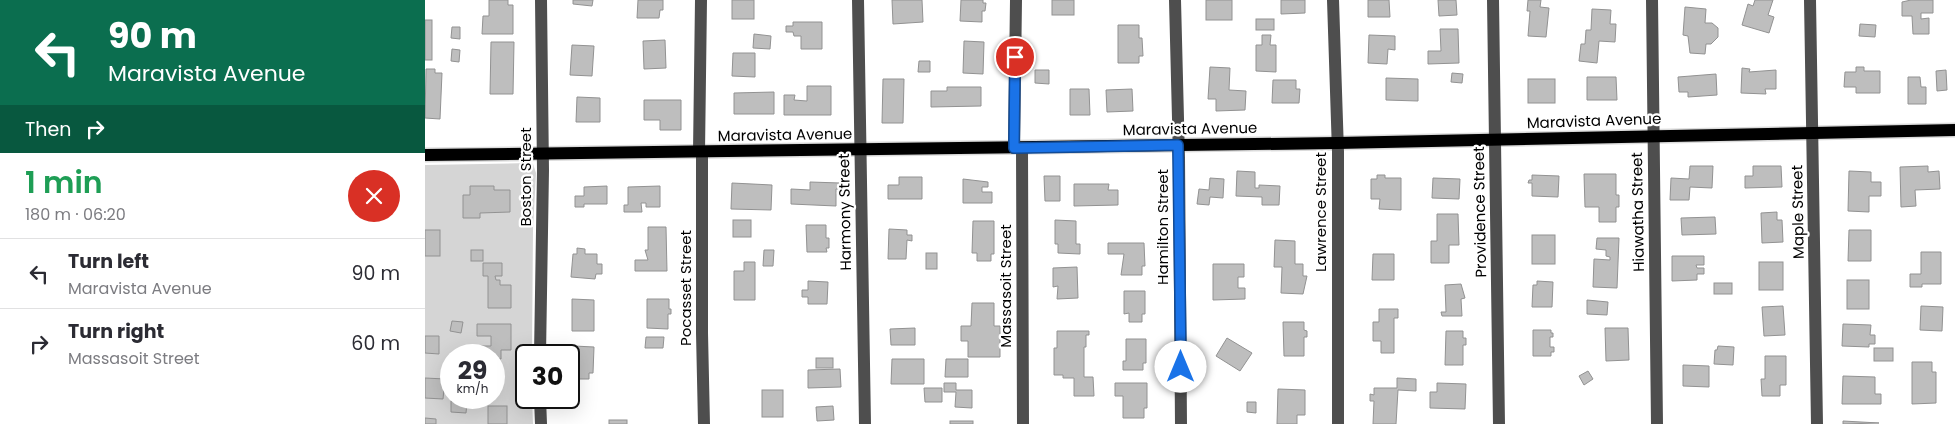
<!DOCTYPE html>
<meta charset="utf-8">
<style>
:root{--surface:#fff;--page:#f7f7f7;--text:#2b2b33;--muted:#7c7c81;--line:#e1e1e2}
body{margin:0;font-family:Poppins,sans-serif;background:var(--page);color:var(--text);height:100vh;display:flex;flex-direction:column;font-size:19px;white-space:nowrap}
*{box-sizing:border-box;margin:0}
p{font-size:16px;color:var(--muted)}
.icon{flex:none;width:28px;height:28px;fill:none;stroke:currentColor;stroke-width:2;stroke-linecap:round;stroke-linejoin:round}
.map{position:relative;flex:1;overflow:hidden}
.side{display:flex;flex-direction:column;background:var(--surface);width:425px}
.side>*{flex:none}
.top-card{background:#0b6e4f;color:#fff;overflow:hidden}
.speed{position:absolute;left:15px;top:344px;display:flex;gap:10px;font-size:25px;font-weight:700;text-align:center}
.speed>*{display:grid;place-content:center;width:65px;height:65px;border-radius:50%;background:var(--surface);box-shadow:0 5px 20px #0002;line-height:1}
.speed small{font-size:12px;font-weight:400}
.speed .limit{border:2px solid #111;border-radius:8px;background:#fff;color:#111}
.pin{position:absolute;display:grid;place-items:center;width:42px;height:42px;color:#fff;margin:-21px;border:2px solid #fff;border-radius:50%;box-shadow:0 1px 5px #0007}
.me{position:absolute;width:55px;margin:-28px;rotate:0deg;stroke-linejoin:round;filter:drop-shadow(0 0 4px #0008)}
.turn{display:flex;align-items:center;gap:18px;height:105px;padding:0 25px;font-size:22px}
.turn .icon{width:65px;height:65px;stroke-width:2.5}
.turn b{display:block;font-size:35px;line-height:42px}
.then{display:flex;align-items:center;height:48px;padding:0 25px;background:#0003;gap:10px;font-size:19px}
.round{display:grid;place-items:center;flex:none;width:52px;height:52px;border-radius:26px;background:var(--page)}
.headline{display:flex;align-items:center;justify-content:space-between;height:85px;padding:0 25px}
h1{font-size:30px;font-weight:600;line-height:38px;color:#1e9e55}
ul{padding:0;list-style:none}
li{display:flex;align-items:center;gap:15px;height:70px;padding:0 25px;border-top:1px solid var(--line)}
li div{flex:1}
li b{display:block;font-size:19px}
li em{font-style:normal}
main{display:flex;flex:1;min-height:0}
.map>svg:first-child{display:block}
.green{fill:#d5d5d5;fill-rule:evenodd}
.building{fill:#bebebe;stroke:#929292}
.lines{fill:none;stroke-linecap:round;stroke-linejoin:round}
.major-casing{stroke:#dbdbdb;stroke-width:15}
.minor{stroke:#4e4e4e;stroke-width:12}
.major{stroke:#000;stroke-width:12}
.route-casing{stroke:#114b97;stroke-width:12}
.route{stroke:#1a73e8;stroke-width:9}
.labels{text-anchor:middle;stroke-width:4.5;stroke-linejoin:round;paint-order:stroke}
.street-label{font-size:15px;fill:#000;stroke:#fff}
</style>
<main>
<section class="side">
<div class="top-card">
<div class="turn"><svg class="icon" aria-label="left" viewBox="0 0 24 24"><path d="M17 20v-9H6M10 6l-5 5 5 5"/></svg><div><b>90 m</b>Maravista Avenue</div></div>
<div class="then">Then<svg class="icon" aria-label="right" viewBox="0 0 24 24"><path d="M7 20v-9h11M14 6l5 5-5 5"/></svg></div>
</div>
<div class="headline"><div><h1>1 min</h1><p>180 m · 06:20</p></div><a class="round" style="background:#d93025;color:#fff"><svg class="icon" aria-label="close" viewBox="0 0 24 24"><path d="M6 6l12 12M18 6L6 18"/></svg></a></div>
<ul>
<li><svg class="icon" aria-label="left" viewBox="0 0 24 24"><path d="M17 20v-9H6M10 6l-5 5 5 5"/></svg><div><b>Turn left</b><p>Maravista Avenue</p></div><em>90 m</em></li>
<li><svg class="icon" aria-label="right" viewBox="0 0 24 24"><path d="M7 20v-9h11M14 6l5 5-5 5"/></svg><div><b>Turn right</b><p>Massasoit Street</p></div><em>60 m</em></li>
</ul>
</section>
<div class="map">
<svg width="1530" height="424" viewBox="0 0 1530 424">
<rect width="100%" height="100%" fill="#fff"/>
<path class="green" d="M105,163L108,164L111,173L108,229L107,355H101V398H107L108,424H0V165ZM26,355H69V398H26Z"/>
<g class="building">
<path d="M64,0H83V5H88V34H57L58,16H64Z"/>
<path d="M148,0H168L167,6L148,4Z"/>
<path d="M213,0H238V10H235L234,18H212Z"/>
<rect x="307" y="0" width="22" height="19"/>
<path d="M467,0H497L498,22L468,24Z"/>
<path d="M536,0H558V3H561L560,11H557V22L535,21Z"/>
<rect x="627" y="0" width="22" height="15"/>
<rect x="781" y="0" width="26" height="20"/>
<path d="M856,0H880V13L856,14Z"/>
<path d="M943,0H964L965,17H943Z"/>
<path d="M1013,0H1031L1032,15L1014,16Z"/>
<path d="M1103,0H1116L1115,7L1124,8L1121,37L1103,36L1105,11H1102Z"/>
<path d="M1330,0H1348L1343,15L1349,17L1344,33L1317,25L1323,4L1328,6Z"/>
<path d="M1486,0H1508V13H1496V19L1504,18V34H1488L1487,16H1477V2Z"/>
<path d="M1260,7L1281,9L1280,23H1287L1293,28V37L1286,44H1281L1280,54L1265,53L1263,36L1258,35Z"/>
<path d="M1167,9L1186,10L1185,24H1191L1190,42L1174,41L1172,63L1154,61L1156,44H1160L1161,30H1166Z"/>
<rect x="831" y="19" width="18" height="11"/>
<rect x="0" y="20" width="7" height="40"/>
<path d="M368,22H397V49H376V36H369L368,32H361V26H368Z"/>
<path d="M1435,24L1451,25L1450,37L1434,36Z"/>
<path d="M693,25H714V38H717L718,56H714V63H693Z"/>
<path d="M27,27H35V39L26,38Z"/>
<path d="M1015,29H1033L1034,63L1003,64V51H1016Z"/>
<path d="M329,34L346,36L345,49L328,48Z"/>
<path d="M837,35H846L845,45H851V72L831,71V45H837Z"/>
<path d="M944,35L970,36V50L963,49L962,64L943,63Z"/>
<path d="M240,40L241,68L219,69L218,41Z"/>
<path d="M539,41L559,42L558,74L538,73Z"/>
<path d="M66,42H89L88,94H65Z"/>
<path d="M147,45L169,46L167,76L145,75Z"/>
<path d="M27,49L35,50L34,62L26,61Z"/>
<path d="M308,53H330V77L307,76Z"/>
<path d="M494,61H505V72H493Z"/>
<path d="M785,67L805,68L804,90L821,91L820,110L791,111V99H783Z"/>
<path d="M1431,67H1439V71H1455V93H1431V87H1419L1420,72H1431Z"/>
<path d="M1317,68L1325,69L1324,72L1351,70V89H1340L1341,94L1316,93Z"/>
<path d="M1,69H10V73H17L15,119L0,118Z"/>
<path d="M610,70H624V84L610,83Z"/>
<path d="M1521,70L1522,90L1512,91L1511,71Z"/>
<path d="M1027,73L1038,74L1037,83L1026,82Z"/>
<path d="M1291,74L1292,95L1263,97V92H1254L1253,77Z"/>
<path d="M1162,77H1191L1192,100H1162Z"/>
<path d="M1483,77H1495L1496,87H1501V104H1483Z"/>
<path d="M961,78L993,79V101L961,100Z"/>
<path d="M458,79H479L478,123H457Z"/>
<rect x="1103" y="79" width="27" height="24"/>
<path d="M848,80H871V89H875L874,103H847Z"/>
<path d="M382,86H406V115H359V95H370L369,100L382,101Z"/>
<path d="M522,87H556V106L506,107V91H522Z"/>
<path d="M645,89H664L665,115H645Z"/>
<path d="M707,89L708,111L682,112L681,90Z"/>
<path d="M349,92V114H309V93Z"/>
<path d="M152,97L175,98V122H151Z"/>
<path d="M219,100H256V130H235V120H219Z"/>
<path d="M1265,166H1288L1287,188L1265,187L1264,200H1245L1246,178L1264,179Z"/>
<path d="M1328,166H1356L1357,187L1320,188V176H1328Z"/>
<path d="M1503,166V172L1514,171L1515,189L1490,190L1491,206L1476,207L1475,167Z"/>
<path d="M812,171L830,172V188H834V185L855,186L854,205H837V197L811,196Z"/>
<path d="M1424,171L1446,172V182H1456V196H1444V212L1423,211Z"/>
<path d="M1159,174H1191V195H1194V207H1191V222H1174V207H1160Z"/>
<path d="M952,175H960V178H976V210L954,209L955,199H946V179H952Z"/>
<path d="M1107,175L1134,176L1133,197L1107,196V183H1103L1104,180H1107Z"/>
<path d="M619,176H635V201H620Z"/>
<path d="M474,177H497V199H463V185H474Z"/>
<path d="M785,178L799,179L798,198L785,197L784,205L772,204L774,189L784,190Z"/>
<path d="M1008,178L1035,179L1034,199L1007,198Z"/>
<path d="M538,179L563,182V187H557V192H567V203H538Z"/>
<path d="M385,182L415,183L414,189H411V206L366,204V189L385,190Z"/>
<path d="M307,183L347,185L346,210L306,209Z"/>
<path d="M649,184H684L683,190H693V205L649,206Z"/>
<path d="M45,186H69V190H85V212L55,213V218H38V195H45Z"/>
<path d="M182,186V204H159V207H150V196H159V187Z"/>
<path d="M235,186V207H221V203H216L217,212H199V205H203V187Z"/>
<path d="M1352,212V220H1357L1358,242L1337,243L1336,213Z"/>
<path d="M1012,214H1033L1034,245H1024V263H1006V241H1012Z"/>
<path d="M1290,217L1291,234L1257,235L1256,218Z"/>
<rect x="308" y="220" width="18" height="17"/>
<path d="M630,220L651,221V244H655V254L633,253V244H630Z"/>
<path d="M548,221H569V254H566V261H552V253H547Z"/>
<path d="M381,225H401V238H404V248H401L402,252H382Z"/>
<path d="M223,227H241L242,271H210V260H223L220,250H223Z"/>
<path d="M464,229L482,230V235H487V241L482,240L481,259H463Z"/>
<rect x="0" y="230" width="15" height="26"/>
<path d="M1424,230H1446V261H1423Z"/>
<rect x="1107" y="235" width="23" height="29"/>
<path d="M1172,238H1194L1192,288L1168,287L1169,259L1185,260V257L1181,256V250L1171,249Z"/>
<path d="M850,240L870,241V264H878V276H882L878,294L856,293L857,267H849Z"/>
<path d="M683,243H719L720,266H717V275H696L699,254H683Z"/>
<path d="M152,248L160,249V254H172V264H177V274H171L170,279L146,277L148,254H152Z"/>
<rect x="46" y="250" width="12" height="11"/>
<path d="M339,250H349L348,266H338Z"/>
<path d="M1496,252H1516V284H1497V287H1485V274H1496Z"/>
<rect x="501" y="253" width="11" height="16"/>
<path d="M948,254H969V280H947Z"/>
<path d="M1247,256H1279V265H1271L1272,268H1279V274H1272V280L1247,281Z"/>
<path d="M319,262H330V300H309V271H319Z"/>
<rect x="1334" y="262" width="24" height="28"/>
<path d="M58,263H77V276H70L71,280H75V285H86V308H63V276H58Z"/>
<path d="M788,264H819V277H813V288H820V299L788,300Z"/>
<path d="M652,267L653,298L632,299L633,286L628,287V268Z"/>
<rect x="1422" y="280" width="22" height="29"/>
<path d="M383,281L403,282L402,304H383V297H377V290H383Z"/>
<path d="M1112,281L1128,282L1127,307H1107L1108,285H1112Z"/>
<rect x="1289" y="283" width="18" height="11"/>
<path d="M1036,284L1040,298L1036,299L1037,316H1017L1016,312H1021L1020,285Z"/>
<path d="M699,291H720V314H717V322H704V313L699,314Z"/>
<path d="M147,299L169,300V331H147Z"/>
<path d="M222,299H244V309H246V314H243V329L222,328Z"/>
<path d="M1162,300L1183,302L1182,315L1162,314Z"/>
<path d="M547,303H569V326H575V357H543V341H536V326H546Z"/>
<path d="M1358,306L1360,335L1339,336L1337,307Z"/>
<path d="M1496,306L1518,307L1517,331L1495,330Z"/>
<path d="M954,309H973V318H969V353H956V341H948V322H954Z"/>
<path d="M27,321L38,322L36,333L25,331Z"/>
<path d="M858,322H879V330L882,331V337H879V356H859Z"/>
<path d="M52,324H86V350H76V359L69,358V355H56V346H66V336H52Z"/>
<path d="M1418,324L1446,325L1445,335H1450V344H1444V347L1417,346Z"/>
<path d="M490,328V345H466L465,329Z"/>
<path d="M1180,328H1203L1204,360L1181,361Z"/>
<path d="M1108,330H1126V333H1128V337H1125V347H1129V352H1126V356H1108Z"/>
<path d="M632,331H664V335H661V347H659V377H668L669,396H649V378H638V375H629V348H632Z"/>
<path d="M1021,331H1038V338H1041V345H1038V365H1020Z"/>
<path d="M0,336H14V354L0,353Z"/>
<path d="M221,337H239L238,348H220Z"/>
<path d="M802,338L827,353L815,371L791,356Z"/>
<path d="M701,339H721V363H718V370H698V361H701Z"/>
<path d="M149,346L169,347L168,373H164V379H154V373L148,372Z"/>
<path d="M1293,346L1309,347L1308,365L1289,364L1290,350H1292Z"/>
<rect x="1449" y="348" width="19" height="13"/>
<path d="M1340,356H1361V385H1355V396H1337L1336,379H1340Z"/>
<rect x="391" y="358" width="17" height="10"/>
<path d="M467,359H499V384H466Z"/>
<path d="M521,359H543V377H520Z"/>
<path d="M1487,362H1507V372H1511V403L1487,404Z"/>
<path d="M1258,365L1284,366V387L1258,386Z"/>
<path d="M415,369L416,387L383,388V370Z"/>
<path d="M1163,371L1168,379L1159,385L1154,376Z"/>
<path d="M1418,376L1450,377V394H1456V404H1417Z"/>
<path d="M0,378L20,379L18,399L0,398Z"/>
<path d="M972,378L991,379V391L973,390L971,424H948L949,401H945V394L949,395V388H972Z"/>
<path d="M519,383H531V390H547V408L530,407L531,392H519Z"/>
<path d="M690,383H722V408H719V418H698V396H690Z"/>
<path d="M1012,383L1041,384L1040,409L1005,408V392H1012Z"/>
<path d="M499,388H517V402H500Z"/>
<path d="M853,389L880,390V415H872V424H852Z"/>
<rect x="337" y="390" width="21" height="27"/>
<path d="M26,401L42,402L41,413L26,412Z"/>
<path d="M822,402H831V413L822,412Z"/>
<rect x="63" y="406" width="19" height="18"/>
<path d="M408,406L409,420L392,421L391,407Z"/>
<path d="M0,418L11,419V424H0Z"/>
<rect x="184" y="420" width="18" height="4"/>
<rect x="525" y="421" width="23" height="3"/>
<path d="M1418,421L1454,423L1418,424Z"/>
</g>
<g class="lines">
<defs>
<path id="major" d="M0,155L912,143L1530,130"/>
</defs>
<use href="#major" class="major-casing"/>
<g class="minor">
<path d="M433,0L440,424"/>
<path d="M750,0L754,158L756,424"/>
<path d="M908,0L913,152V424"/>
<path d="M1068,0L1074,424"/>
<path d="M1227,0L1232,424"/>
<path d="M1385,0L1392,424"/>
<path d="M589,148L591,0"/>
<path d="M597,148L598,424"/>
<path d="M274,152L276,0"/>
<path d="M277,152V333L279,424"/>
<path d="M115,355L118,170L116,0"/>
<path d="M115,398L116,424"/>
</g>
<use href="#major" class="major"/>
</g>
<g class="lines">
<defs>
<path id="route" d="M590,57L589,148L753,145L756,367"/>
</defs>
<use href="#route" class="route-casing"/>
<use href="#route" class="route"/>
</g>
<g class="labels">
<g class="street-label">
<text transform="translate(1169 121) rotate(-2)" y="5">Maravista Avenue</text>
<text transform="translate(765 129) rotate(-1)" y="5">Maravista Avenue</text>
<text transform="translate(360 135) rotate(-1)" y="5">Maravista Avenue</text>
<text transform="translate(101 177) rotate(-90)" y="5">Boston Street</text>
<text transform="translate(420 212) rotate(-91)" y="5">Harmony Street</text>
<text transform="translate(896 212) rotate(-90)" y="5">Lawrence Street</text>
<text transform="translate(1055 212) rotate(-91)" y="5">Providence Street</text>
<text transform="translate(1213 212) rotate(-91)" y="5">Hiawatha Street</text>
<text transform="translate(1373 212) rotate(-91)" y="5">Maple Street</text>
<text transform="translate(738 227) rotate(-90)" y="5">Hamilton Street</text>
<text transform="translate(581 286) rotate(-90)" y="5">Massasoit Street</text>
<text transform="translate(261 288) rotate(-90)" y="5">Pocasset Street</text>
</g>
</g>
</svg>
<div class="speed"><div>29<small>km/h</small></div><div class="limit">30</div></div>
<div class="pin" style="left:590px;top:57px;background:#d93025"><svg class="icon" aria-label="arrive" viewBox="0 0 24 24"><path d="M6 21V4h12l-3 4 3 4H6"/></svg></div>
<svg class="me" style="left:756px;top:367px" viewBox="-20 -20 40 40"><circle r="19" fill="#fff"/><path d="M0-13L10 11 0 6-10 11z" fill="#1a73e8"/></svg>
</div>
</main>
